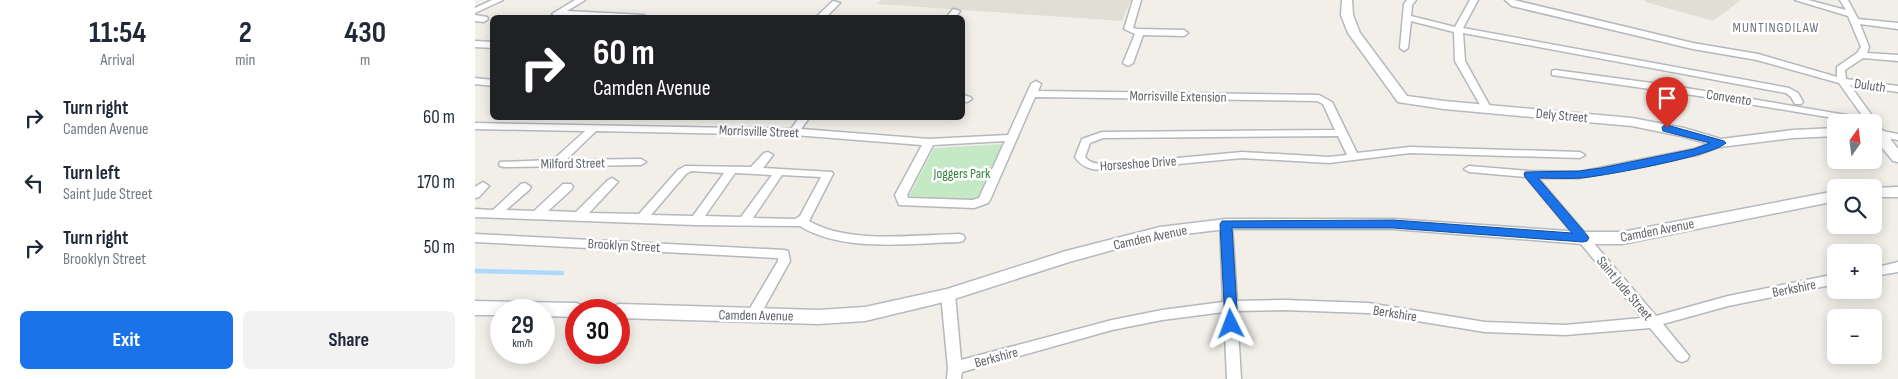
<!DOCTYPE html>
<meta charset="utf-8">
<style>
:root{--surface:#fff;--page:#f2f2f3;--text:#1f2937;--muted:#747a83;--accent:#1a73e8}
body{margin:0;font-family:"Sofia Sans Condensed",sans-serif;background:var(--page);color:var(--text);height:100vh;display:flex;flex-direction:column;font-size:19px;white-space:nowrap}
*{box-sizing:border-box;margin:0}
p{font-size:16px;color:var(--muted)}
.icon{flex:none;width:28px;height:28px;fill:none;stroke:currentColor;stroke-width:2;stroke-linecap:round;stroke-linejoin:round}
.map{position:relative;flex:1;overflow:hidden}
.details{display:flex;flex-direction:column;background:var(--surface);width:475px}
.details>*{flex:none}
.hud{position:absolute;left:15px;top:15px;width:475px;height:105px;border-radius:8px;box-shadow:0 2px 12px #0003;background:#202124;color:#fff;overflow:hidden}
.needle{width:32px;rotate:14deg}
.controls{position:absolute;left:1352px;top:114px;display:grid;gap:10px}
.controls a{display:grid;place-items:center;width:55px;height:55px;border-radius:8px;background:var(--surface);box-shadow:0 2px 12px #0003;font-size:25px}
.speed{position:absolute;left:15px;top:299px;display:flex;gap:10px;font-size:25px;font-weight:700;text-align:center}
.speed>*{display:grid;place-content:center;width:65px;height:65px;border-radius:50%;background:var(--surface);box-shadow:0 2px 12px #0003;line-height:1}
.speed small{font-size:12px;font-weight:400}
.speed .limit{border:8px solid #d22;background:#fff;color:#111}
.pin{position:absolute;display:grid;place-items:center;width:42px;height:42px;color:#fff;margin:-51px -21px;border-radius:50% 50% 50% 0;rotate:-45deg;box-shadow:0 0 5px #0007}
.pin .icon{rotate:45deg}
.me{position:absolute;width:55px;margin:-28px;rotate:357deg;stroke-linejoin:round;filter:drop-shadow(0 0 4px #0008)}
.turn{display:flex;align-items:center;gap:18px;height:105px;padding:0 20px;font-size:22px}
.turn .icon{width:65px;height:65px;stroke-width:2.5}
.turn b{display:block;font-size:35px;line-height:42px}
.eta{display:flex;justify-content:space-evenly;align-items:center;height:85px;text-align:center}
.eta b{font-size:30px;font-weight:700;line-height:35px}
.action{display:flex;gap:10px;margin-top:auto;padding:10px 20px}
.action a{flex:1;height:58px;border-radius:8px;background:var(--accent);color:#fff;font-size:20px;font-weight:700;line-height:58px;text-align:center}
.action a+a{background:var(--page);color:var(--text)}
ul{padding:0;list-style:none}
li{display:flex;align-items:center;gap:15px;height:65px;padding:0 20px}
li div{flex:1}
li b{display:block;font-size:19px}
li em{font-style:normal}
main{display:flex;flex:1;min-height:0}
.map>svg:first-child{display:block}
.education{fill:#e1ded6}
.green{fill:#c5e8c5}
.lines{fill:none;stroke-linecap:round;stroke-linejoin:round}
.stream{stroke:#aadaff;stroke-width:4.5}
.street-casing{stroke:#b5b8bc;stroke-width:3}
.secondary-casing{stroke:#b6babf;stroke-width:3}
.street{fill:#fff;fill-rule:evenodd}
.secondary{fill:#fff;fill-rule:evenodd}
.route{fill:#1a73e8;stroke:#114b97}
.labels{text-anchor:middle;stroke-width:5;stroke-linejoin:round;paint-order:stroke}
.far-quarter-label{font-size:14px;letter-spacing:1px;fill:#70757a;stroke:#fff}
.street-label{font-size:14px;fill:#5f6368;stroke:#fff}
.park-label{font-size:14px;fill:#348238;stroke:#fff}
</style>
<main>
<section class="details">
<div class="eta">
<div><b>11:54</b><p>Arrival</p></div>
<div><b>2</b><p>min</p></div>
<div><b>430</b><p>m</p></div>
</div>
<ul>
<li><svg class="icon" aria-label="right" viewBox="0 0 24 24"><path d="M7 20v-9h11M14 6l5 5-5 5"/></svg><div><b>Turn right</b><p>Camden Avenue</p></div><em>60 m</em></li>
<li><svg class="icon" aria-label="left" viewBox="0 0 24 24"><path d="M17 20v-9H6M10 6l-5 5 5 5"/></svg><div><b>Turn left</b><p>Saint Jude Street</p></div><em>170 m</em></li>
<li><svg class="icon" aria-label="right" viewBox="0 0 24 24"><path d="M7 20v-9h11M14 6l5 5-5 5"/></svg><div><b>Turn right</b><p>Brooklyn Street</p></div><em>50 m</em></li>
</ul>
<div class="action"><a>Exit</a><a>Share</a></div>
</section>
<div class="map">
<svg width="1423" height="379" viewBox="0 0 1423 379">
<rect width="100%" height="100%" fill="#f1efe8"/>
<g class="education">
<path d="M406,0H656L647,21L402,4Z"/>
<path d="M1169,0H1266L1238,21L1171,2Z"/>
</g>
<path class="green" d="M530,144L503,199L433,198L459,148Z"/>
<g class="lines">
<path class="stream" d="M0,271L87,273"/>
<defs>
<g id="street">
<path d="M17,0H28L0,13V8Z"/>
<path d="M100,0H110L92,11L169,15L173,18L81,16L77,14Z"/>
<path d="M658,0H666L658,28L662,29L709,30L713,33L709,36L668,35L658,63L653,66L648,63L660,34L649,29Z"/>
<path d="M932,0H941L937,5L936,16L980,27L995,0H1003L988,28L1314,88L1323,93L1328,102L1326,104H1320L1316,97L1311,93L988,33L990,61L1016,108L1011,111L1008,110L980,61L979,32L936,21L933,48L929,51L925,48L929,4Z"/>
<path d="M1030,0H1039L1218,43L1283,54L1362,77V67L1382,53L1386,47L1373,16L1320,0H1333L1371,10L1365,0H1373L1383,19L1423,23V29L1385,24L1394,47L1392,53L1423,55V61L1388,58L1370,70L1371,79L1423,86V92L1375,85L1408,131L1423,134V140L1400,136L1399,122H1382L1238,98L1077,75V71L1080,70L1199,86L1389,118L1364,83L1282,60L1218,49L1037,6Z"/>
<path d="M358,1L365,3L350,18H340Z"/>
<path d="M478,9L485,11L480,18H471Z"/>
<path d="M0,15L12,17L13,19L9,22L0,21Z"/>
<path d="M0,41L18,42V48L0,47Z"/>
<path d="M0,78L18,80V86L0,84Z"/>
<path d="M561,81L566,84L563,91L844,95L857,102L882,153L935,147L1105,152L1110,155L1105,158L935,153L854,163L767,158L639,170C623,170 609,171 600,157L607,139L627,132L860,130L848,104L842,101L560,97L515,200L513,203L499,208L424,205L420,195L447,145L319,135L121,131L91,160L166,159L171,162L166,165L29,167L25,166L24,164L25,162L78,160L110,131L0,129V123L316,129L324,118H334L326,129L454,139L533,135L556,84ZM863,136L872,155L854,157L767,152L639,164C629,164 617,166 610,157L615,143L628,138ZM530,141L504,198L498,200L433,198L432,195L458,145Z"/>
<path d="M488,95L495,97L497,99L492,102L488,101Z"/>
<path d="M1245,140L1249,141L1250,143L1249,145L1222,155L1104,178H1063L1181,316L1253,296L1361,274V284L1253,306L1188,324L1214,356L1212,360L1207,362L1202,360L1175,328L1090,335L1010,332L893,313L809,310L762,311L766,379H752L749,312L687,320L637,330L487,372L486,379H472L473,368L466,295L468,292L473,290L478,292L480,295L486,360L637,320L687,310L748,302L745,224L751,220L757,224L762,301L809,300L893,303L1010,322L1090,325L1167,318L1051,177L994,172L989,169L994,166L1054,171L1104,172L1219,149Z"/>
<path d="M293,152L298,155L288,168L357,172L358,174L334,221C373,244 439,235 484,234L488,235L490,238L488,241L484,242C435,243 368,253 325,226L220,225L0,217V209L18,210L46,184L50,183L56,187L54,190L31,210L59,211L88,184H96L98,187L96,190L73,211L101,212L133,180L137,178L143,182L141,184L114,213L164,214L203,170L210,166L276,167L289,153ZM216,171L249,173L218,216L176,215L211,174ZM260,173L297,175L266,217L230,216ZM307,175L346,177L325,216L320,219L278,218Z"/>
<path d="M8,182L14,186L4,197L0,198V187Z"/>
<path d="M0,234L309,250L313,251L315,261L283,319L278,320L273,319L271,315L303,261V258L0,242Z"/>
<path d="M1423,262V272L1399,276V268Z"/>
</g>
<g id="secondary">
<path d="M867,0H877L878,15L885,33L932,96L969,101L1157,118L1209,128L1246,139L1318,130L1361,128V136L1318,138L1245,147L1206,136L1157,126L969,109L923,102L873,33L866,15Z"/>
<path d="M1399,130L1409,131L1423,149V162L1418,161L1399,138Z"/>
<path d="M1423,187V197H1399L1398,188Z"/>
<path d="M1361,191V201L1147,244H1108L918,229H751L685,237L594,262L473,301L390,321L343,324L144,318V310H136L138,306L144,304L343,310L390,307L472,289L591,251L685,227L751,219H918L1108,232H1147Z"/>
<path d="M0,301L101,303L107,305L110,310H101V317L69,316V310H26V315H0Z"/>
</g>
</defs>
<use href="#street" class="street-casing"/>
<use href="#secondary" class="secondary-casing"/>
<use href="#street" class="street"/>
<use href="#secondary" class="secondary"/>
</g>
<path class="route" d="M1192,125L1249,141L1251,143C1238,156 1129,176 1106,178C1092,179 1077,178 1063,178L1112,235L1114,238L1112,241L1108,242L918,228H757L763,324L761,328L756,330L752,328L750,324L745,224L747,221L918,220L1097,233L1050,177L1049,174L1050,172L1104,171L1126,168L1219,149L1235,143L1188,131L1187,128L1188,126Z"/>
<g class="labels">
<g class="far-quarter-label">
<text x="1301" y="32">MUNTINGDILAW</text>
</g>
<g class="street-label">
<text transform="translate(1395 85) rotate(8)" y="5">Duluth</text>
<text transform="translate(703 96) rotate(1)" y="5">Morrisville Extension</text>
<text transform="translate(1254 97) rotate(9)" y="5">Convento</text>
<text transform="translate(1087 115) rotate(5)" y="5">Dely Street</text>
<text transform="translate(284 131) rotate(2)" y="5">Morrisville Street</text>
<text transform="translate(98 163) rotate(-1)" y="5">Milford Street</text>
<text transform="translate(663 163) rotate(-4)" y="5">Horseshoe Drive</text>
<text transform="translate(1182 230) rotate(-11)" y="5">Camden Avenue</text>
<text transform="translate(675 237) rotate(-12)" y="5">Camden Avenue</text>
<text transform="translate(149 245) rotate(3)" y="5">Brooklyn Street</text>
<text transform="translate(1150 288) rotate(50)" y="5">Saint Jude Street</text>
<text transform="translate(1319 288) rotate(-11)" y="5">Berkshire</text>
<text transform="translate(920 313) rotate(9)" y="5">Berkshire</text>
<text transform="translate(281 315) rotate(1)" y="5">Camden Avenue</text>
<text transform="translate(521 357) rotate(-15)" y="5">Berkshire</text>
</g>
<g class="park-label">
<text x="487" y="178">Joggers Park</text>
</g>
</g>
</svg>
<div class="controls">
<a><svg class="needle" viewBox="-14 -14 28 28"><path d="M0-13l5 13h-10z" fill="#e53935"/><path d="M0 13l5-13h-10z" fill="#747a83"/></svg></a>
<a><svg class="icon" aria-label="search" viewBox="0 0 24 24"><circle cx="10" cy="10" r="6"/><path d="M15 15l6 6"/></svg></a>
<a>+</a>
<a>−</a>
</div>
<div class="speed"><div>29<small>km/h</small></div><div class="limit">30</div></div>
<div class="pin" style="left:1192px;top:128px;background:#d93025"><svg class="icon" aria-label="arrive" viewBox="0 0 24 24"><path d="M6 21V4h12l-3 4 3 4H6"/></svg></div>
<svg class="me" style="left:756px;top:324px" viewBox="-20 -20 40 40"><path d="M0-17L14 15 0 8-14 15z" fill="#1a73e8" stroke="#fff" stroke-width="4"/></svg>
<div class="hud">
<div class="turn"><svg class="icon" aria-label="right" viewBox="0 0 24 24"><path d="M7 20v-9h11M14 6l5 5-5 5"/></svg><div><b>60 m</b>Camden Avenue</div></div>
</div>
</div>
</main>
